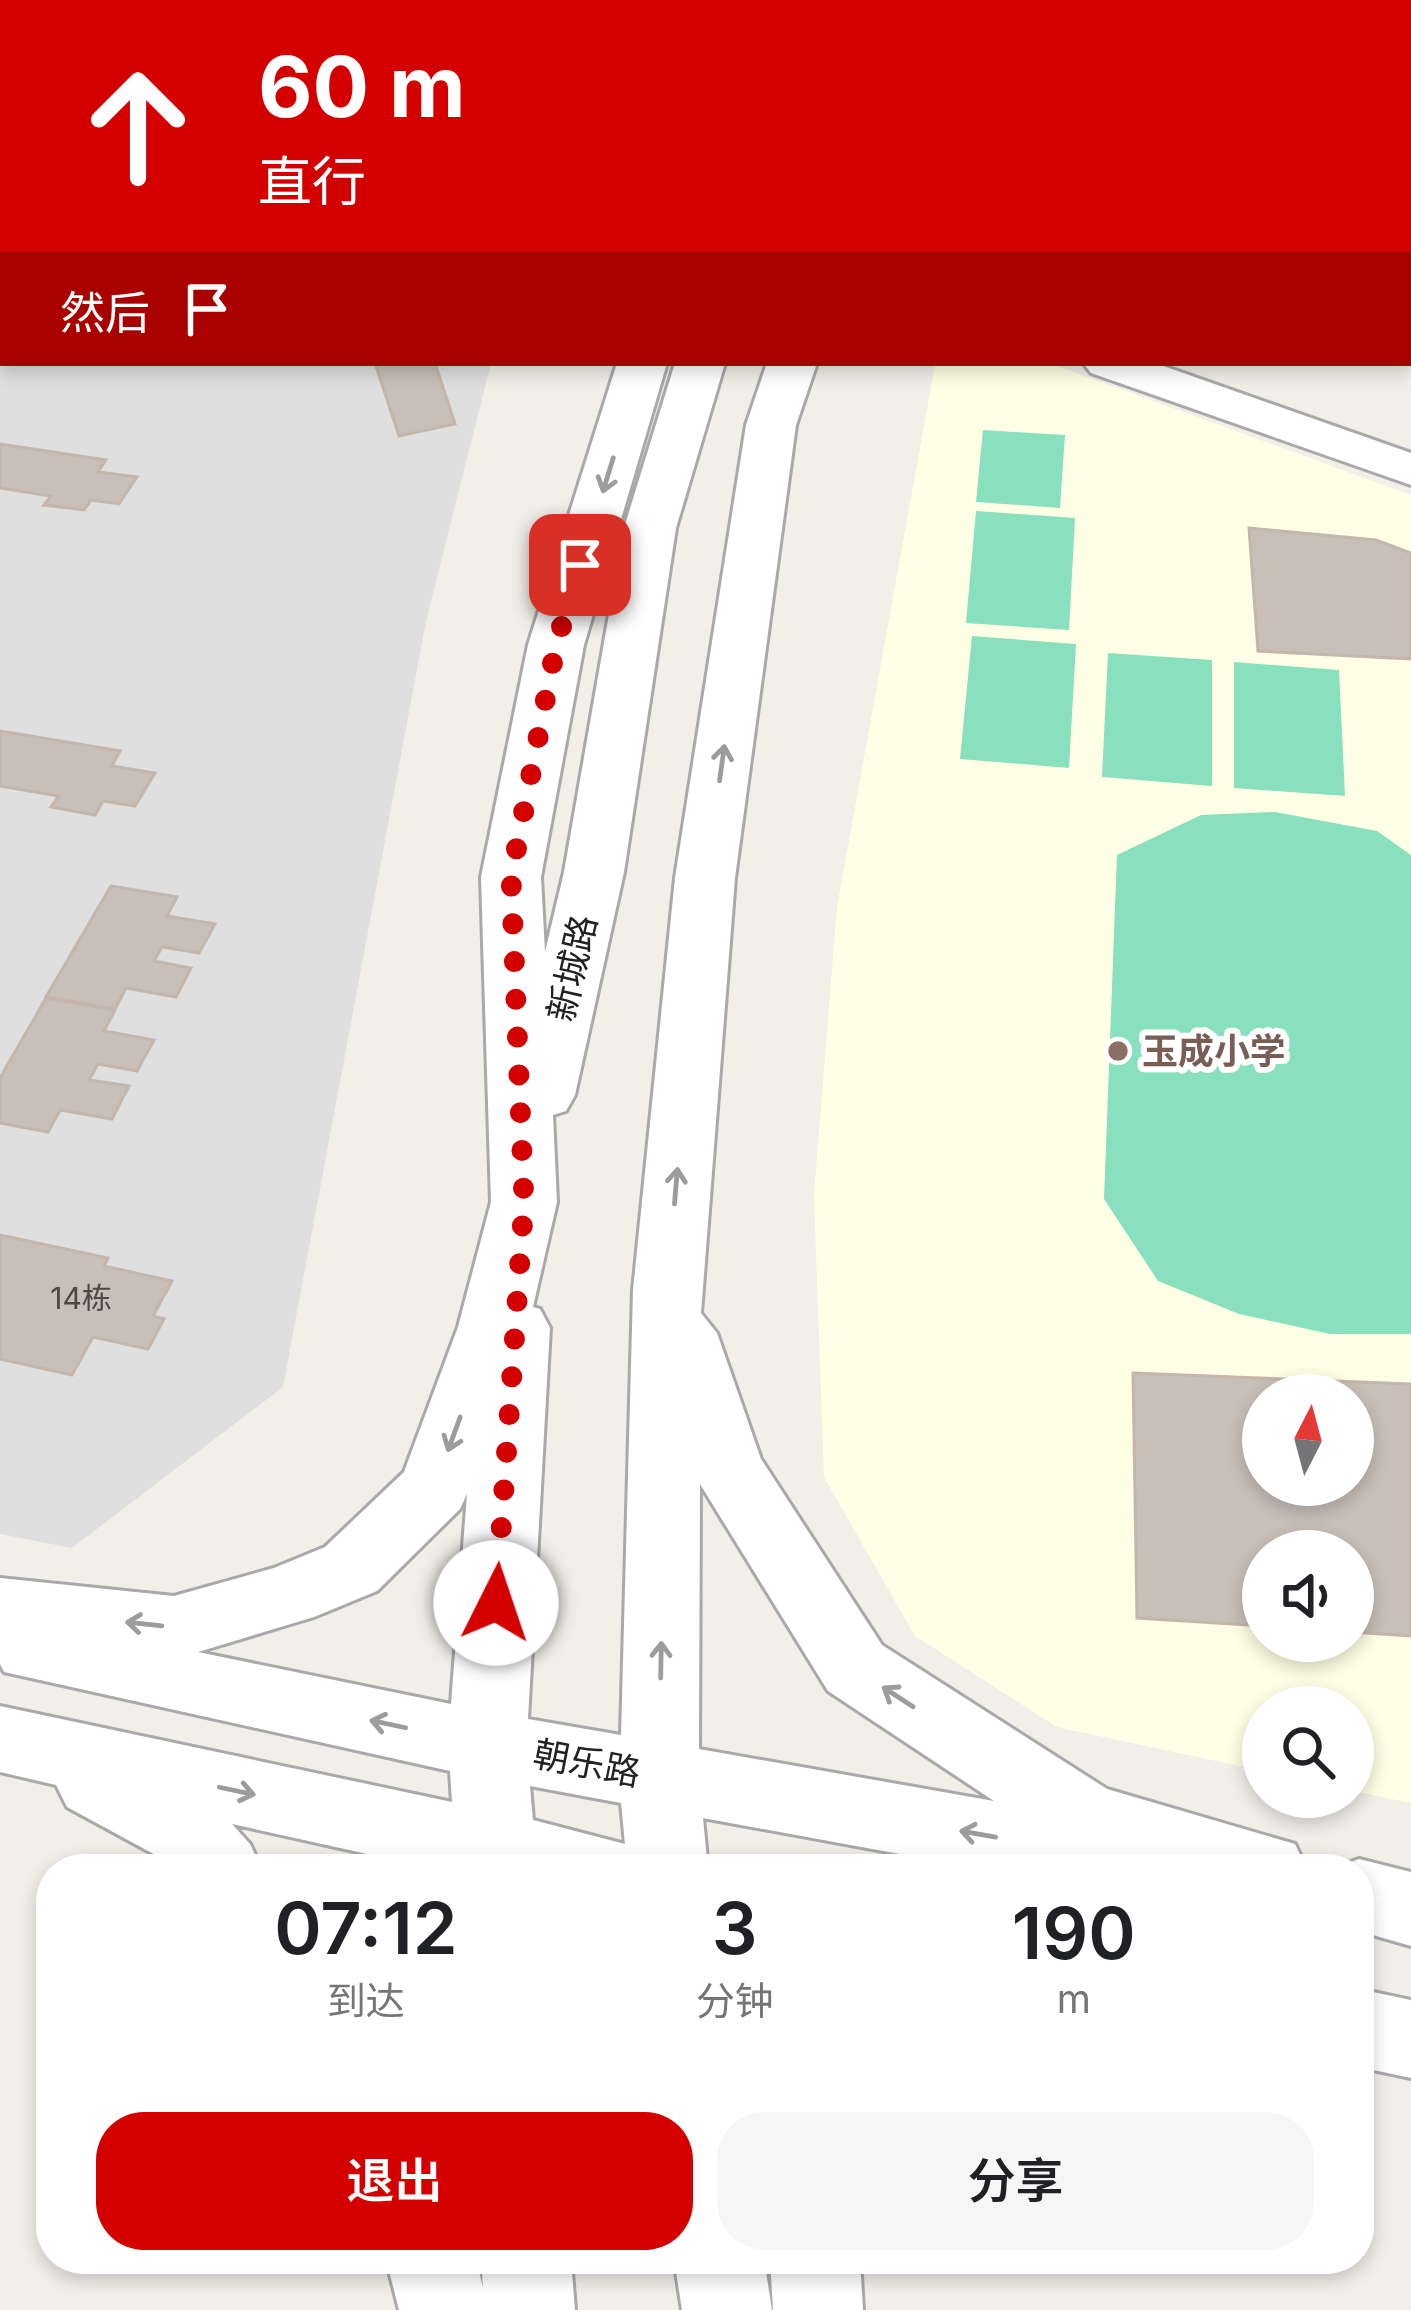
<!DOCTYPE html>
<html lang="zh">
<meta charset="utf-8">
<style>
:root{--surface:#fff;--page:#f6f6f6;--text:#202124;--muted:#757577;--accent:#d40000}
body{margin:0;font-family:Inter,"Noto Sans SC",sans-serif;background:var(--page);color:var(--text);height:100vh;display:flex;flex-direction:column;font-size:45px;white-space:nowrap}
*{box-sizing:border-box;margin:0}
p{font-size:39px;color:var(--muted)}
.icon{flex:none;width:66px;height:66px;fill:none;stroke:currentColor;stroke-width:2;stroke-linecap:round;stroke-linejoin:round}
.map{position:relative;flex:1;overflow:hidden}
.panel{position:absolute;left:36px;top:1854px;width:1338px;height:420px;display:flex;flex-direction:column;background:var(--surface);border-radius:48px;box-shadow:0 6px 18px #0003}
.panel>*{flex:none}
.guide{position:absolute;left:0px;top:0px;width:1413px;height:366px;box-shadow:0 6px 18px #0003;background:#d40000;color:#fff;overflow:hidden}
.needle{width:78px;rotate:6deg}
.tools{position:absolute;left:1242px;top:1374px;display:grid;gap:24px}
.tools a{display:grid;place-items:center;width:132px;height:132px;border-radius:50%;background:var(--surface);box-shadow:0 6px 18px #0003;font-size:60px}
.pin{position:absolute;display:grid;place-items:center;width:102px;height:102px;color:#fff;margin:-51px;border-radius:24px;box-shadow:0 6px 18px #0006}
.me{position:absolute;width:132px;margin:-66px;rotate:4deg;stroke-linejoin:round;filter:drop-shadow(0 0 9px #0008)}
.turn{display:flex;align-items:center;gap:42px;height:252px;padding:0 60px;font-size:54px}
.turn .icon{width:156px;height:156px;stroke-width:2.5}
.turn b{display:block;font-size:84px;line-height:102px}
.then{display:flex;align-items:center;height:114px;padding:0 60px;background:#0003;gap:24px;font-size:45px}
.eta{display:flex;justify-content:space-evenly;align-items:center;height:204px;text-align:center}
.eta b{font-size:72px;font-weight:600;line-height:84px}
.cta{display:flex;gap:24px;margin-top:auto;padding:24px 60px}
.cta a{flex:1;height:138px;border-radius:48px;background:var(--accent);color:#fff;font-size:48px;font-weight:600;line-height:138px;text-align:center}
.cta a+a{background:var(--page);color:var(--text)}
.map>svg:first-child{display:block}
.residential{fill:#e0dfdf}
.education{fill:#ffffe5;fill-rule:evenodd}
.pitch{fill:#88e0be}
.building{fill:#c7bfb8;stroke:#c4b6ab;stroke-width:3;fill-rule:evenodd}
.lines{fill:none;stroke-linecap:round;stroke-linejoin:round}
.minor-casing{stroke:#a9a9a9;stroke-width:6}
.highway-casing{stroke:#dc2a67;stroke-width:6}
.minor{fill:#fff;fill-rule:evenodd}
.highway{fill:#e892a2;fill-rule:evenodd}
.oneway{stroke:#9c9c9c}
.route{stroke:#d40000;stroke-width:21;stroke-dasharray:0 37.8}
.education-dot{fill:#8d6e63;stroke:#fff;stroke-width:4.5}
.labels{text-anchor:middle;stroke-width:12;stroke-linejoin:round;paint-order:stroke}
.number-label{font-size:30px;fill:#4b4948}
.street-label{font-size:36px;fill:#222;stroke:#fff}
.education-label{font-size:36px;font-weight:bold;fill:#785e54;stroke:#fff;text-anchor:start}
</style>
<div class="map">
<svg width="1411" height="2310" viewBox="0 0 1411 2310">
<rect width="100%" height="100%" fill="#f2efe9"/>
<path class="residential" d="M0,0H127L3,3V363H491L426,621L283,1387L72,1548L0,1534Z"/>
<path class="education" d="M948,363H1049L1411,495V1803L1353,1791V1707H1263V1771L1057,1727L915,1636L824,1477L814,1195L837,907L935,365ZM1263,1395H1353V1485H1263ZM1263,1551H1353V1641H1263Z"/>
<g class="pitch">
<path d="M983,430L1065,435L1060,508L976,502Z"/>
<path d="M976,511L1075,518L1069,630L966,623Z"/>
<path d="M972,636L1076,644L1069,768L960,759Z"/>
<path d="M1108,653L1212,660V786L1102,777Z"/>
<path d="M1234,662L1339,670L1345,796L1234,788Z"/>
<path d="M1275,812L1377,831L1411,855V1334H1330L1239,1314L1158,1281L1104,1199L1117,855L1201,815Z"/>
</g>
<g class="building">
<path d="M375,363H435L455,424L399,436Z"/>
<path d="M0,444L106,460L98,472L137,477L119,504L91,500L84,510L44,505L51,496L0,488Z"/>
<path d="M1249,528L1376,540L1411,553V659L1258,651Z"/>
<path d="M0,731L120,751L112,766L155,773L135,806L103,801L95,815L51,807L59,796L0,786Z"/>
<path d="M111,886L177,897L167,916L215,924L199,953L162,947L154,961L191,968L176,997L126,988L115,1009L46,997Z"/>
<path d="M46,998L115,1010L104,1031L154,1040L137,1071L98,1064L89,1080L129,1086L112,1119L60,1110L48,1132L0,1123V1078Z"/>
<path d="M0,1235L108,1258L104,1266L172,1281L153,1316L164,1319L148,1349L93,1337L72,1375L0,1359Z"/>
<path d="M1133,1373L1411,1384V1636L1353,1632V1551H1263V1626L1137,1618ZM1263,1395H1353V1485H1263Z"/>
</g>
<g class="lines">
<defs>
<g id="minor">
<rect x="762" y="0" width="42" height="3"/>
<path d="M859,0H901L857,3Z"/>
<path d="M913,0H955L912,3Z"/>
<path d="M617,363H667L584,645L541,877L545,952L564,872L624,528L675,363H725L676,528L624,872L575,1095L566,1111L553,1115L557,1202L533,1307L540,1309L550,1328L528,1719L621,1735L633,1290L675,878L746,425L767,363H817L796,425L735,878L701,1313L717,1333L761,1459L882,1645L1107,1789L1295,1844L1307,1869H981L703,1818L708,1869H435L232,1824L250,1844L262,1869H170L161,1858L67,1807L56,1785L0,1772V1706L452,1802L450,1771L4,1672L0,1664V1578L174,1596L274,1568L325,1547L404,1472L458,1327L491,1202L481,877L528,645ZM700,1484L828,1691L994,1801L699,1749ZM467,1494L451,1704L198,1652L314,1617L377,1591L460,1509ZM530,1786L621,1803L625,1844L533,1820Z"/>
<path d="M1083,363H1155L1411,453V485L1091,373Z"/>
<path d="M1359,1859L1411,1872V1946L1359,1931V1869H1331Z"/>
<path d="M1359,1989L1411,2000V2078L1359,2067Z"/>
<path d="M386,2259H476L483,2288L481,2259H571L575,2310H399Z"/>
<path d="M674,2259H764L772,2310H682Z"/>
<path d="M770,2259H860L863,2310H773Z"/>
</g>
<path id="highway" d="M1387,0H1411V13L1410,3Z"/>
</defs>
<use href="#minor" class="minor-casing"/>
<use href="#highway" class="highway-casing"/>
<use href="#minor" class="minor"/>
<use href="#highway" class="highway"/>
</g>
<defs><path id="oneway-shaft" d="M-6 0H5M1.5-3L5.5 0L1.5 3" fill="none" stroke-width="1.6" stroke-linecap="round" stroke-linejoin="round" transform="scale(3)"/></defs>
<g class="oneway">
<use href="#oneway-shaft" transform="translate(608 475) rotate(107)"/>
<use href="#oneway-shaft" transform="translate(722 763) rotate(-82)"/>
<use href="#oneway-shaft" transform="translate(676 1186) rotate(-85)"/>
<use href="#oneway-shaft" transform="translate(454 1434) rotate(110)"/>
<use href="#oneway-shaft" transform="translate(144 1624) rotate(-174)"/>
<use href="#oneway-shaft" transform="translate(661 1660) rotate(-89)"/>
<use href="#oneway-shaft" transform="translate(898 1697) rotate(-147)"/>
<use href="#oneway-shaft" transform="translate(388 1724) rotate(-168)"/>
<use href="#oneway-shaft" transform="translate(237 1791) rotate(12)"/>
<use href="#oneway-shaft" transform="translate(978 1834) rotate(-170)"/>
</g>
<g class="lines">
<path class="route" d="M496,1603L524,1202L511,877L556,645L580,565"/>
</g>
<circle class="education-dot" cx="1118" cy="1051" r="12"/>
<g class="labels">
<g class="number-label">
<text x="81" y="1309">14栋</text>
</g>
<g class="street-label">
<text transform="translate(572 968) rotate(-77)" y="13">新城路</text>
<text transform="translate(587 1763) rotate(11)" y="13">朝乐路</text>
</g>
<g class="education-label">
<text x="1142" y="1064">玉成小学</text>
</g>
</g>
</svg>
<div class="tools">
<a><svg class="needle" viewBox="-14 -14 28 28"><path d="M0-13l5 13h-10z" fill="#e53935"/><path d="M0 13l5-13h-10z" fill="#757577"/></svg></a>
<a><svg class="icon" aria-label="sound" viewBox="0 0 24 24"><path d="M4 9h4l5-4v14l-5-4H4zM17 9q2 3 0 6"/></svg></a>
<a><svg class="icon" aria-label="search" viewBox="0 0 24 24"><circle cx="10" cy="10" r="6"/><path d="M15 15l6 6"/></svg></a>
</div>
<div class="pin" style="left:580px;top:565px;background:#d93025"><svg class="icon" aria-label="arrive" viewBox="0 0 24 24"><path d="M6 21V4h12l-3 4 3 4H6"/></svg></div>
<svg class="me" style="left:496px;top:1603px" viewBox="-20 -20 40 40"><circle r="19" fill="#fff"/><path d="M0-13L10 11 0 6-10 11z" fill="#d40000"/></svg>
<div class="guide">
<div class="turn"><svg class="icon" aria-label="ahead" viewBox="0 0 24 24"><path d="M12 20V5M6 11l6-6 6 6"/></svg><div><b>60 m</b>直行</div></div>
<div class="then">然后<svg class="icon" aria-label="arrive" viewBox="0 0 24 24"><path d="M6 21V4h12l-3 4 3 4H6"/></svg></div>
</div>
<section class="panel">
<div class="eta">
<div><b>07:12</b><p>到达</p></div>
<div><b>3</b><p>分钟</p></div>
<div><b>190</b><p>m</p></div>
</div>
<div class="cta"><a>退出</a><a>分享</a></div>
</section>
</div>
